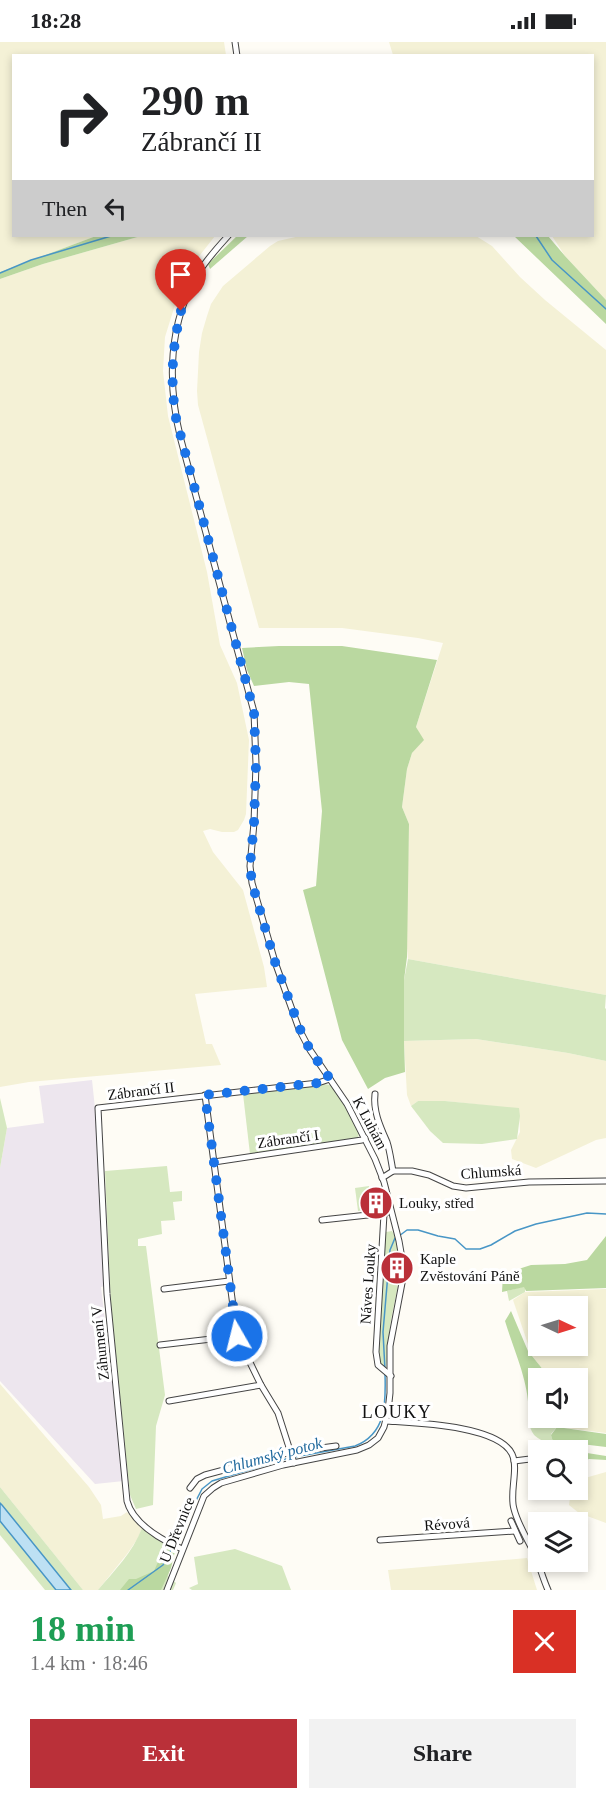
<!DOCTYPE html>
<meta charset="utf-8">
<style>
:root{--surface:#fff;--page:#f2f2f2;--text:#202124;--muted:#757577;--accent:#ba3039}
body{margin:0;font-family:"Times New Roman",serif;background:var(--page);color:var(--text);height:100vh;display:flex;flex-direction:column;font-size:22px;white-space:nowrap}
*{box-sizing:border-box;margin:0}
p{font-size:20px;color:var(--muted)}
.icon{flex:none;width:33px;height:33px;fill:none;stroke:currentColor;stroke-width:2;stroke-linecap:round;stroke-linejoin:round}
.map{position:relative;height:1548px;overflow:hidden}
.side{display:flex;flex-direction:column;background:var(--surface);flex:1}
.side>*{flex:none}
.guide{position:absolute;left:12px;top:12px;width:582px;height:183px;border-radius:0px;box-shadow:0 3px 9px #0003;background:#fff;color:var(--text);overflow:hidden}
.needle{width:39px;rotate:94deg}
.tools{position:absolute;left:528px;top:1254px;display:grid;gap:12px}
.tools a{display:grid;place-items:center;width:60px;height:60px;border-radius:0px;background:var(--surface);box-shadow:0 3px 9px #0003;font-size:30px}
.pin{position:absolute;display:grid;place-items:center;width:51px;height:51px;color:#fff;margin:-62px -26px;border-radius:50% 50% 50% 0;rotate:-45deg;box-shadow:0 0 6px #0007}
.pin .icon{rotate:45deg}
.me{position:absolute;width:66px;margin:-33px;rotate:352deg;stroke-linejoin:round;filter:drop-shadow(0 0 4px #0008)}
.turn{display:flex;align-items:center;gap:21px;height:126px;padding:0 30px;font-size:27px}
.turn .icon{width:78px;height:78px;stroke-width:2.5}
.turn b{display:block;font-size:42px;line-height:51px}
.then{display:flex;align-items:center;height:57px;padding:0 30px;background:#0003;gap:12px;font-size:22px}
.round{display:grid;place-items:center;flex:none;width:63px;height:63px;border-radius:0px;background:var(--page)}
.overview{display:flex;align-items:center;justify-content:space-between;height:102px;padding:0 30px}
h1{font-size:36px;font-weight:800;line-height:45px;color:#1e9e55}
.cta{display:flex;gap:12px;margin-top:auto;padding:12px 30px}
.cta a{flex:1;height:69px;border-radius:0px;background:var(--accent);color:#fff;font-size:24px;font-weight:800;line-height:69px;text-align:center}
.cta a+a{background:var(--page);color:var(--text)}
.status{display:flex;justify-content:space-between;align-items:center;height:42px;padding:0 30px;background:var(--surface);direction:ltr}
.status svg{height:16px;fill:currentColor}
.map>svg:first-child{display:block}
.industrial{fill:#ede6ee}
.farmland{fill:#f4f1d6;fill-rule:evenodd}
.green{fill:#d6e8c0}
.forest{fill:#bad8a0}
.water{fill:#bde0f3;stroke:#4896c6;stroke-width:1.5}
.lines{fill:none;stroke-linecap:round;stroke-linejoin:round}
.stream{stroke:#4896c6;stroke-width:1.5}
.minor-casing{stroke:#444;stroke-width:7}
.minor{stroke:#fff;stroke-width:5}
.route{stroke:#1a73e8;stroke-width:10;stroke-dasharray:0 18}
.labels{text-anchor:middle;stroke-width:6;stroke-linejoin:round;paint-order:stroke}
.street-label{font-size:15px;fill:#111;stroke:#fff}
.poi-label{font-size:15px;fill:#111;stroke:#fff;text-anchor:start}
.water-label{font-size:16px;font-style:italic;fill:#20699d;stroke:#fff}
.quarter-label{font-size:18px;letter-spacing:1.5px;fill:#111;stroke:#fff}
</style>
<div class="status"><b>18:28</b><svg viewBox="0 0 49 12"><path d="M0 12V9h3v3zM5 12V6h3v6zM10 12V3h3v9zM15 12V0h3v12zM26 1h20v11H26zM47 4h2v5h-2z"/></svg></div>
<div class="map">
<svg width="606" height="1548" viewBox="0 0 606 1548">
<rect width="100%" height="100%" fill="#fefcf5"/>
<path class="industrial" d="M92,1038L96,1076L105,1244L101,1245L124,1439L95,1442L0,1339V1126L7,1086L44,1081L39,1044Z"/>
<g class="farmland">
<path d="M0,0H224L226,13L14,14V194H96L0,230Z"/>
<path d="M389,0H606V258L565,214L552,194H592V14L393,13Z"/>
<path d="M141,194H215L193,222L179,250L165,295L163,329L168,374L207,530L220,603L237,641L249,698L246,772L244,778L238,788L234,790H222L210,787L203,789L213,810L243,848L264,925L267,945L195,952L206,1002H212L221,1023L29,1040L0,1045V237L43,222Z"/>
<path d="M300,194H476L492,204L520,235L545,258L606,308V953L408,917L406,895L409,782L402,765L407,727L412,711L423,698L416,685L443,601L418,596L342,586H259L198,363L197,349L199,310L202,291L207,274L211,262L223,244L270,204L278,199Z"/>
<path d="M476,997L568,1011L606,1019V1096L596,1098L536,1126L512,1117L511,1108L520,1090L519,1067L445,1059H418L411,1064L407,1053L404,999Z"/>
<path d="M606,1247V1391L557,1385L555,1376H578V1336H550L532,1314L513,1258L525,1250ZM538,1264H578V1304H538Z"/>
<path d="M0,1342L89,1445L101,1463L103,1477L121,1474L127,1470L142,1486L138,1496L127,1512L98,1548H83L0,1445Z"/>
<path d="M606,1430V1481L579,1471L569,1463L571,1448H578V1438Z"/>
<path d="M527,1516L537,1548H391L388,1528Z"/>
</g>
<g class="green">
<path d="M408,917L606,953L605,966L606,967V1019L568,1011L476,997L404,999V938Z"/>
<path d="M324,1042L330,1043L334,1047L345,1062L359,1091L358,1096L275,1110L250,1112L243,1052Z"/>
<path d="M0,1056L7,1086L0,1126Z"/>
<path d="M418,1059H445L519,1066L520,1074L517,1097L482,1102L443,1101L430,1089L411,1064Z"/>
<path d="M167,1124L170,1150L182,1149V1159L173,1160L175,1178L161,1179L162,1192L138,1197V1204H146L165,1353L156,1384L153,1463L136,1467L130,1453L111,1266L105,1129Z"/>
<path d="M369,1144L372,1167L358,1169L355,1146Z"/>
<path d="M392,1189C409,1217 394,1255 390,1285C388,1299 388,1313 386,1327L382,1326L378,1308L384,1201L386,1190Z"/>
<path d="M525,1244V1250L509,1259L507,1249Z"/>
<path d="M539,1376H555L557,1385L551,1392L553,1401L549,1402C535,1395 532,1394 528,1378Z"/>
<path d="M0,1445L83,1548H71L0,1461Z"/>
<path d="M0,1479L56,1548H45L0,1493Z"/>
<path d="M142,1486L175,1509L168,1534L176,1541L173,1548H98C114,1529 133,1510 142,1486Z"/>
<path d="M235,1507L282,1524L291,1548H192L189,1546L198,1542L194,1515Z"/>
</g>
<g class="forest">
<path d="M96,194H141L43,222L0,237V230Z"/>
<path d="M237,194H248L210,227L208,222Z"/>
<path d="M514,194H548L565,214L606,258V282Z"/>
<path d="M279,604H342L437,618L416,685L424,698L412,711L407,727L402,765L409,782L407,915L404,938V999L405,1030L385,1036L368,1047L342,998L303,848L316,844L322,769L309,642L289,640L254,644L247,628L242,606Z"/>
<path d="M606,1194V1246L526,1249L524,1245L502,1250L503,1232L531,1223L565,1222L587,1218Z"/>
<path d="M511,1269L528,1309V1302L532,1314L549,1335L550,1336H538L539,1376L528,1378C532,1346 514,1309 505,1279Z"/>
<path d="M557,1385L606,1392V1405L573,1401L555,1407L551,1393Z"/>
<path d="M581,1410L606,1414V1418L589,1417L578,1421V1411Z"/>
<path d="M169,1504L175,1509L171,1526L161,1548H120L129,1537H136L154,1529L162,1511Z"/>
</g>
<path class="water" d="M0,1461L2,1463L71,1548H56L0,1479Z"/>
<g class="lines">
<g class="stream">
<path d="M536,194L552,218L606,267"/>
<path d="M0,231L31,218L111,194"/>
<path d="M399,1194L407,1188H418L438,1194L455,1197L466,1207H480L491,1203L515,1189L536,1182L587,1171L606,1172"/>
<path d="M385,1328L383,1290L390,1208L395,1196"/>
<path d="M174,1501L202,1447L212,1439L289,1416L355,1404C386,1392 386,1362 385,1332"/>
<path d="M128,1548L163,1523L172,1506"/>
</g>
<defs>
<g id="minor">
<path d="M235,0L237,14"/>
<path d="M375,1052C373,1069 380,1084 387,1100C390,1109 391,1119 393,1129"/>
<path d="M205,1053L237,1294L261,1343L278,1371L294,1421"/>
<path d="M214,1120L362,1098L365,1096"/>
<path d="M382,1136L393,1129H412L429,1133L453,1144L466,1146L529,1140L606,1139"/>
<path d="M384,1172L376,1310L378,1323L391,1334"/>
<path d="M322,1178L386,1171"/>
<path d="M164,1247L229,1239"/>
<path d="M160,1303L237,1294"/>
<path d="M169,1359L261,1343"/>
<path d="M386,1379C414,1381 498,1383 512,1412C519,1427 509,1451 514,1467C518,1483 528,1498 535,1513C540,1525 543,1537 548,1548"/>
<path d="M562,1408L573,1405L583,1407"/>
<path d="M514,1419L538,1416"/>
<path d="M190,1446L197,1437L205,1433L291,1410L336,1404"/>
<path d="M511,1479L520,1499"/>
<path d="M380,1498L515,1489"/>
<path d="M182,1507C162,1498 133,1482 127,1459L107,1252L98,1066L318,1041L330,1037"/>
<path d="M167,1548L204,1454L213,1446L221,1441L283,1423L357,1408L369,1403L378,1396L384,1385L388,1369L390,1351V1304L402,1241L403,1222L399,1199L384,1140L375,1117L347,1062L310,1008L299,987L275,920L252,841L250,824L254,781L256,722L254,670L181,398C167,342 168,280 199,230C207,217 218,205 228,194"/>
</g>
</defs>
<use href="#minor" class="minor-casing"/>
<use href="#minor" class="minor"/>
</g>
<g class="lines">
<path class="route" d="M181,269C172,305 170,340 176,376L254,670L256,722L254,781L250,824L252,841L275,920L300,987L310,1008L330,1037L318,1041L205,1053L237,1294"/>
</g>
<defs>
<symbol id="building-disc" viewBox="-11 -11 22 22"><circle r="9.5" fill="#ba3039" stroke="#fff"/><path d="M-4-6H4V6H1V3H-1V6H-4ZM-2.5-4.3h1.7v1.8h-1.7ZM.8-4.3h1.7v1.8H.8ZM-2.5-1h1.7V.8h-1.7ZM.8-1h1.7V.8H.8Z" fill="#fff"/></symbol>
</defs>
<g fill-rule="evenodd">
<use href="#building-disc" x="357" y="1142" width="38" height="38"/>
<use href="#building-disc" x="378" y="1207" width="38" height="38"/>
</g>
<g class="labels">
<g class="street-label">
<text transform="translate(141 1049) rotate(-7)" y="5">Zábrančí II</text>
<text transform="translate(370 1081) rotate(62)" y="5">K Luhám</text>
<text transform="translate(288 1097) rotate(-8)" y="5">Zábrančí I</text>
<text transform="translate(491 1130) rotate(-4)" y="5">Chlumská</text>
<text transform="translate(368 1242) rotate(-86)" y="5">Náves Louky</text>
<text transform="translate(100 1301) rotate(-96)" y="5">Záhumení V</text>
<text transform="translate(447 1482) rotate(-4)" y="5">Révová</text>
<text transform="translate(177 1488) rotate(-68)" y="5">U Dřevnice</text>
</g>
<g class="poi-label">
<text x="399" y="1166">Louky, střed</text>
<text x="420" y="1222">Kaple<tspan x="420" dy="17">Zvěstování Páně</tspan></text>
</g>
<g class="water-label">
<text transform="translate(272 1413) rotate(-15)" y="6">Chlumský potok</text>
</g>
<g class="quarter-label">
<text x="397" y="1376">LOUKY</text>
</g>
</g>
</svg>
<div class="tools">
<a><svg class="needle" viewBox="-14 -14 28 28"><path d="M0-13l5 13h-10z" fill="#e53935"/><path d="M0 13l5-13h-10z" fill="#757577"/></svg></a>
<a><svg class="icon" aria-label="sound" viewBox="0 0 24 24"><path d="M4 9h4l5-4v14l-5-4H4zM17 9q2 3 0 6"/></svg></a>
<a><svg class="icon" aria-label="search" viewBox="0 0 24 24"><circle cx="10" cy="10" r="6"/><path d="M15 15l6 6"/></svg></a>
<a><svg class="icon" aria-label="layers" viewBox="0 0 24 24"><path d="M12 4l9 5-9 5-9-5zM3 14l9 5 9-5"/></svg></a>
</div>
<div class="pin" style="left:181px;top:269px;background:#d93025"><svg class="icon" aria-label="arrive" viewBox="0 0 24 24"><path d="M6 21V4h12l-3 4 3 4H6"/></svg></div>
<svg class="me" style="left:237px;top:1294px" viewBox="-20 -20 40 40"><circle r="17" fill="#1a73e8" stroke="#fff" stroke-width="3"/><path d="M0-11L8 9 0 5-8 9z" fill="#fff"/></svg>
<div class="guide">
<div class="turn"><svg class="icon" aria-label="right" viewBox="0 0 24 24"><path d="M7 20v-9h11M14 6l5 5-5 5"/></svg><div><b>290 m</b>Zábrančí II</div></div>
<div class="then">Then<svg class="icon" aria-label="left" viewBox="0 0 24 24"><path d="M17 20v-9H6M10 6l-5 5 5 5"/></svg></div>
</div>
</div>
<section class="side">
<div class="overview"><div><h1>18 min</h1><p>1.4 km · 18:46</p></div><a class="round" style="background:#d93025;color:#fff"><svg class="icon" aria-label="close" viewBox="0 0 24 24"><path d="M6 6l12 12M18 6L6 18"/></svg></a></div>
<div class="cta"><a>Exit</a><a>Share</a></div>
</section>
